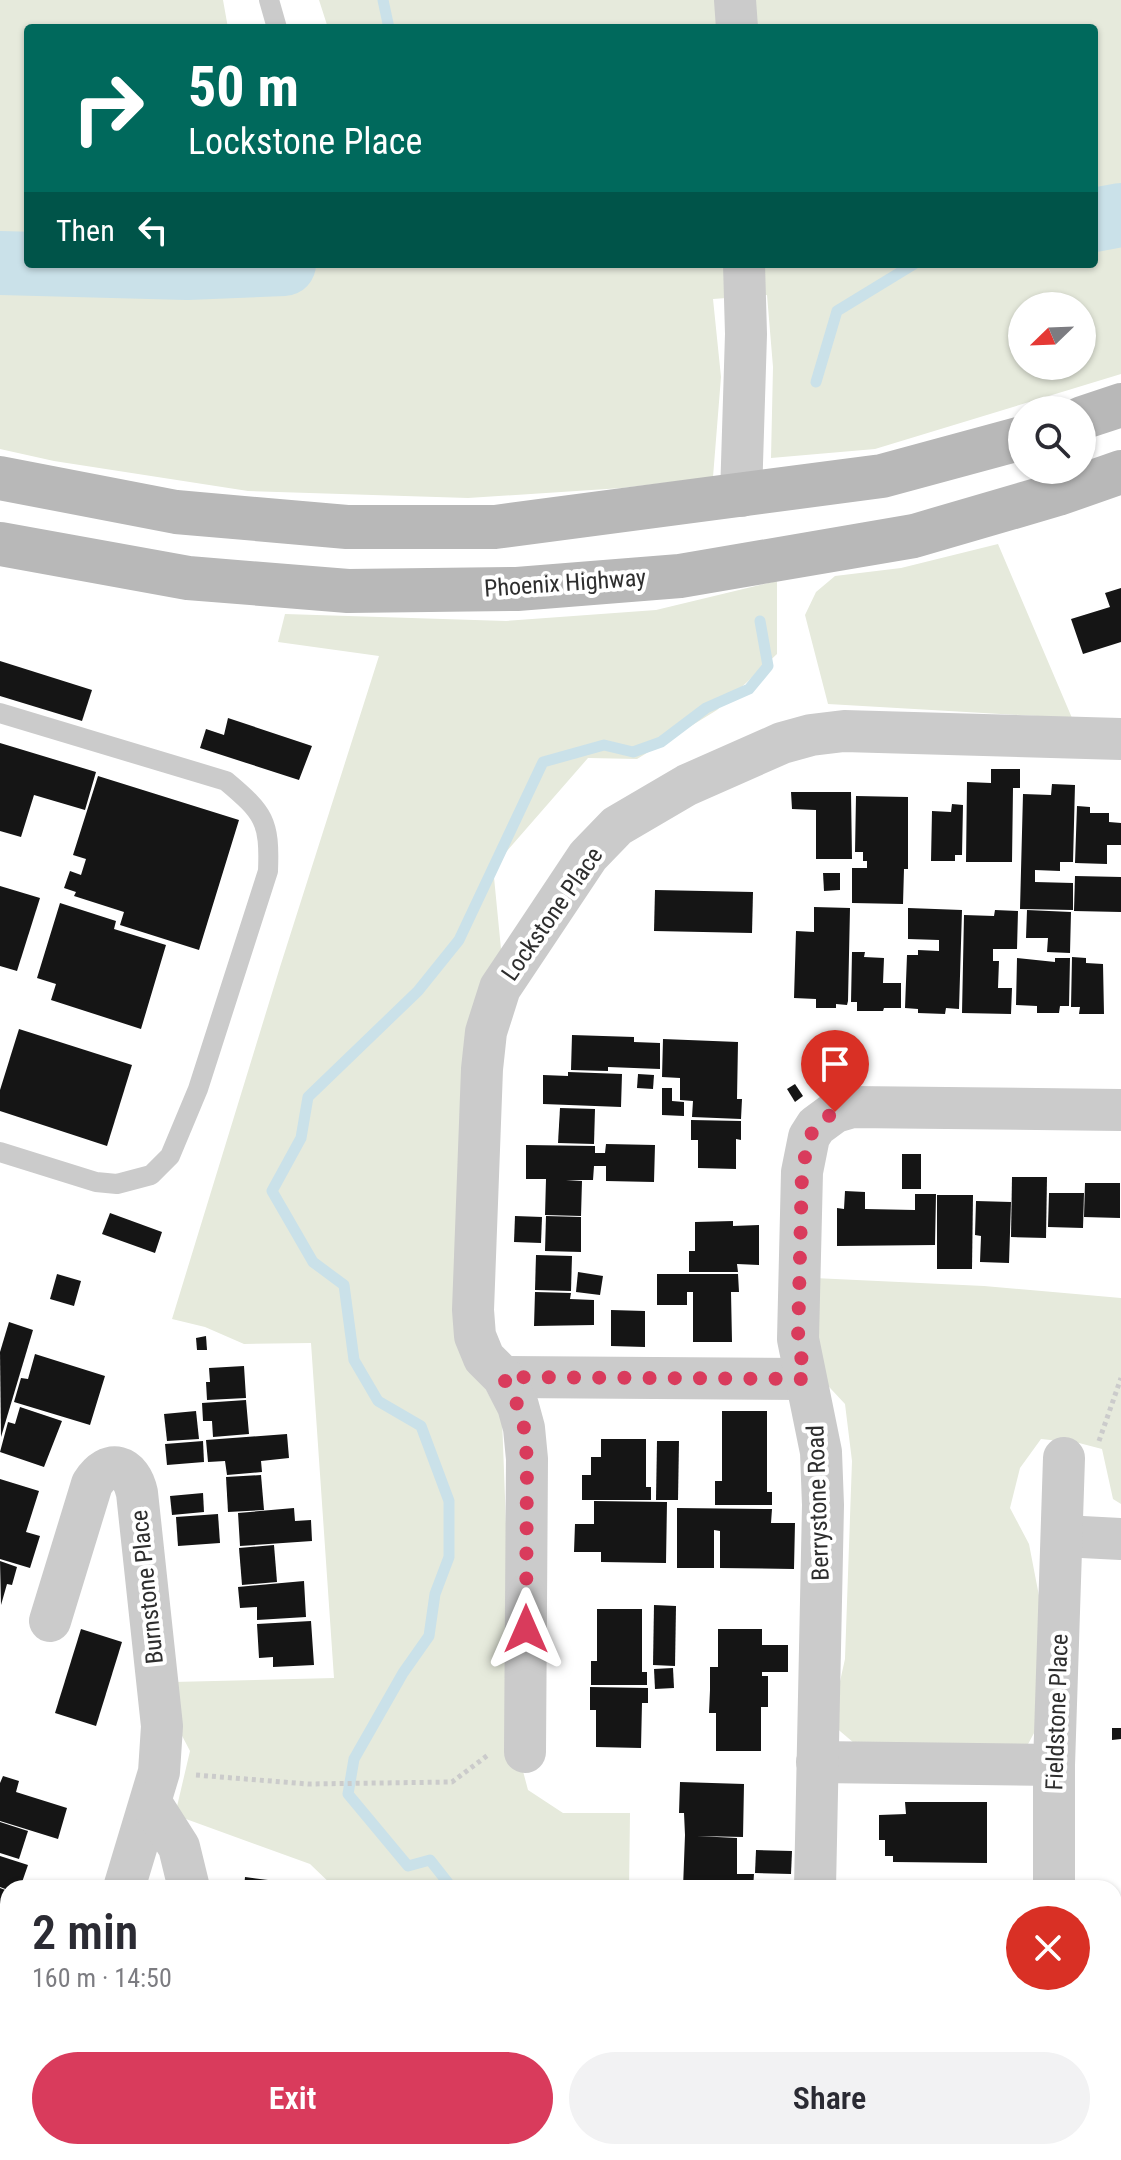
<!DOCTYPE html>
<meta charset="utf-8">
<style>
:root{--surface:#fff;--page:#f2f2f3;--text:#2b2b33;--muted:#7c7c81;--accent:#d93b5c}
body{margin:0;font-family:"Roboto Condensed",sans-serif;background:var(--page);color:var(--text);height:100vh;display:flex;flex-direction:column;font-size:30px;white-space:nowrap}
*{box-sizing:border-box;margin:0}
p{font-size:26px;color:var(--muted)}
.icon{flex:none;width:44px;height:44px;fill:none;stroke:currentColor;stroke-width:2;stroke-linecap:round;stroke-linejoin:round}
.map{position:relative;flex:1;overflow:hidden}
.details{position:absolute;left:0px;top:1880px;width:1122px;height:280px;display:flex;flex-direction:column;background:var(--surface);border-radius:24px 24px 0 0;box-shadow:0 2px 6px #0004}
.details>*{flex:none}
.banner{position:absolute;left:24px;top:24px;width:1074px;height:244px;border-radius:8px;box-shadow:0 2px 6px #0004;background:#00695c;color:#fff;overflow:hidden}
.needle{width:52px;rotate:247deg}
.buttons{position:absolute;left:1008px;top:292px;display:grid;gap:16px}
.buttons a{display:grid;place-items:center;width:88px;height:88px;border-radius:50%;background:var(--surface);box-shadow:0 2px 6px #0004;font-size:40px}
.pin{position:absolute;display:grid;place-items:center;width:68px;height:68px;color:#fff;margin:-82px -34px;border-radius:50% 50% 50% 0;rotate:-45deg;box-shadow:0 0 8px #0007}
.pin .icon{rotate:45deg}
.me{position:absolute;width:88px;margin:-44px;rotate:0deg;stroke-linejoin:round;filter:drop-shadow(0 0 6px #0008)}
.turn{display:flex;align-items:center;gap:28px;height:168px;padding:0 32px;font-size:36px}
.turn .icon{width:104px;height:104px;stroke-width:2.5}
.turn b{display:block;font-size:56px;line-height:68px}
.then{display:flex;align-items:center;height:76px;padding:0 32px;background:#0003;gap:16px;font-size:30px}
.round{display:grid;place-items:center;flex:none;width:84px;height:84px;border-radius:42px;background:var(--page)}
.headline{display:flex;align-items:center;justify-content:space-between;height:136px;padding:0 32px}
h1{font-size:48px;font-weight:600;line-height:60px}
.primary-button{display:flex;gap:16px;margin-top:auto;padding:16px 32px}
.primary-button a{flex:1;height:92px;border-radius:48px;background:var(--accent);color:#fff;font-size:32px;font-weight:600;line-height:92px;text-align:center}
.primary-button a+a{background:var(--page);color:var(--text)}
.map>svg:first-child{display:block}
.green{fill:#e6eadc;fill-rule:evenodd}
.lines{fill:none;stroke-linecap:round;stroke-linejoin:round}
.stream{stroke:#cae1e9;stroke-width:11}
.river{stroke:#cae1e9;stroke-width:64}
.building{fill:#151515}
.path{stroke:#cbcbcb;stroke-width:5;stroke-dasharray:4 4;stroke-linecap:butt}
.service{stroke:#cbcbcb;stroke-width:20}
.minor{stroke:#cbcbcb;stroke-width:42}
.secondary{stroke:#b8b8b8;stroke-width:44}
.route{stroke:#d93b5c;stroke-width:14;stroke-dasharray:0 25.2}
.labels{text-anchor:middle;stroke-width:8;stroke-linejoin:round;paint-order:stroke}
.street-label{font-size:24px;fill:#2e2e2e;stroke:#fff}
</style>
<div class="map">
<svg width="1121" height="2160" viewBox="0 0 1121 2160">
<rect width="100%" height="100%" fill="#fff"/>
<g class="green">
<path d="M0,0H223L228,28H28V264H1094V28H328L319,0H1121V374L875,449L771,458L773,367L767,295L713,299L721,377L713,477L622,488L468,498L248,491L54,461L0,449ZM1022,306H1082V366H1022Z"/>
<path d="M998,544L1072,718L828,704L805,615L816,592L835,576L901,568Z"/>
<path d="M777,581V654L717,710L637,759L588,758L493,867L501,949L477,1374L502,1418L514,1737L528,1790L563,1813H630L629,1888H335L310,1864L175,1815L190,1751L179,1730L173,1682L334,1678L311,1343L244,1344L205,1327L172,1319L280,967L379,656L278,642L285,614L506,621L656,610Z"/>
<path d="M814,1278L984,1286L1121,1298V1504L1113,1499L1102,1449L1079,1443L1041,1439L1020,1468L1010,1508L1029,1544L1045,1627L1040,1722L1027,1746L854,1743L834,1726L833,1713L845,1659L852,1461L845,1404L817,1374Z"/>
<path d="M450,2152H628L626,2160H448Z"/>
</g>
<g class="lines">
<g class="stream">
<path d="M383,0L389,28"/>
<path d="M816,382L837,311L914,264"/>
<path d="M452,1888L430,1860L408,1866L348,1794L354,1759L403,1673L429,1636L435,1594L449,1557V1501L421,1426L378,1401L354,1360L344,1285L313,1262L272,1191L301,1138L308,1097L418,991L459,940L543,762L604,745L633,752L661,742L706,708L749,689L768,666L760,621"/>
<path d="M524,2160L526,2152"/>
</g>
<g class="river">
<path d="M1094,220L1121,215"/>
<path d="M0,263L187,268L284,264"/>
</g>
</g>
<g class="building">
<path d="M1121,588V642L1083,654L1071,619L1110,607L1105,593Z"/>
<path d="M0,661L92,690L82,721L0,696Z"/>
<path d="M228,718L312,746L299,780L200,748L206,729L224,735Z"/>
<path d="M0,743L96,772L85,810L34,795L21,837L0,831Z"/>
<path d="M991,769H1020V788H1013L1012,862H966L967,782L991,783Z"/>
<path d="M98,776L239,820L199,950L120,925L124,912L74,896L76,892L64,888L70,871L81,875L86,859L73,855Z"/>
<path d="M1052,784L1075,785L1073,862H1060V871L1035,870V882L1073,883V910L1020,909L1023,794L1051,795Z"/>
<path d="M791,792H851L852,859H816V810L792,809Z"/>
<path d="M856,796L908,797V869H904L903,904L852,903V868H867V861H863V852H855Z"/>
<path d="M952,804L963,805L962,855H955V861H931L932,811L951,812Z"/>
<path d="M1077,806L1090,807V813H1109V822L1121,823V845H1107V864L1075,863Z"/>
<path d="M823,873H840V890L824,891Z"/>
<path d="M1075,876L1121,877V912L1074,911Z"/>
<path d="M0,886L40,898L17,971L0,966Z"/>
<path d="M655,890L753,892L752,933L654,931Z"/>
<path d="M60,903L116,921L114,929L166,945L141,1029L51,1000L56,984L37,978Z"/>
<path d="M814,907L850,908L848,1001L847,1005L836,1004V1008H816V999L794,998L796,931L814,932Z"/>
<path d="M908,908L962,910L959,1009L946,1008L945,1014L918,1013V1009L905,1008L907,955H918V950L939,951V940L908,939Z"/>
<path d="M995,910L1018,911L1017,949H993V961H999L998,988H1012L1011,1014L962,1013L964,915L994,916Z"/>
<path d="M1027,910L1071,912L1070,953L1047,952L1048,938H1026Z"/>
<path d="M852,952H865L864,957L884,958L883,983H901V1008H884L883,1011H857V1002H851Z"/>
<path d="M1072,957L1086,958V963L1103,964L1104,1014H1079L1080,1007H1071Z"/>
<path d="M1017,958L1055,962V958H1070L1069,1006H1060L1059,1013H1037V1006L1016,1005Z"/>
<path d="M19,1029L132,1065L107,1146L0,1111V1090Z"/>
<path d="M572,1035L634,1037V1042L660,1043V1069L608,1067V1071L571,1070Z"/>
<path d="M663,1039L738,1042L737,1099H742L741,1119L692,1117L693,1101L680,1100V1078L662,1077Z"/>
<path d="M568,1072L622,1074L621,1107L543,1104V1075L568,1076Z"/>
<path d="M638,1074L654,1075L653,1089L637,1088Z"/>
<path d="M795,1084L803,1096L795,1102L787,1089Z"/>
<path d="M662,1088H672V1101L684,1102V1116L662,1115Z"/>
<path d="M560,1108L595,1109L594,1144L558,1143Z"/>
<path d="M691,1120L741,1121V1140L736,1139V1169L698,1168V1140H691Z"/>
<path d="M606,1144L655,1145L654,1182L606,1181V1166H594L593,1180H566L582,1181L581,1216L545,1215L546,1179H526V1145L595,1146V1153H605Z"/>
<rect x="902" y="1154" width="19" height="35"/>
<path d="M1012,1177H1047L1046,1238L1011,1237Z"/>
<path d="M1085,1183H1120V1218L1084,1217Z"/>
<path d="M845,1191L865,1192V1209L915,1210V1194H936L935,1245L837,1246V1208L844,1209Z"/>
<path d="M1049,1193H1084L1083,1228L1048,1227Z"/>
<path d="M937,1195H973L972,1269H937Z"/>
<path d="M976,1201L1011,1202L1009,1263L980,1262L981,1236L975,1235Z"/>
<path d="M110,1213L162,1232L155,1253L102,1234Z"/>
<path d="M515,1216L542,1217L541,1243L514,1242Z"/>
<path d="M546,1216L581,1217V1252L545,1251Z"/>
<path d="M733,1221V1226L759,1225V1265L737,1264L738,1272H689V1251H695V1222Z"/>
<path d="M536,1255L572,1256L571,1291L535,1290Z"/>
<path d="M578,1272L603,1276L600,1295L576,1292Z"/>
<path d="M57,1274L81,1281L74,1306L50,1299Z"/>
<path d="M657,1274H738L739,1292H731L732,1342H693V1292H687V1305H657Z"/>
<path d="M535,1292L571,1293L570,1299L594,1300V1325L534,1326Z"/>
<path d="M611,1310L645,1311V1347L611,1346Z"/>
<path d="M9,1322L33,1330L1,1437L0,1352Z"/>
<path d="M206,1336L207,1350H197L196,1338Z"/>
<path d="M35,1354L105,1376L90,1425L14,1402L21,1378L28,1379Z"/>
<path d="M244,1366L246,1398L207,1400L206,1382H210L209,1368Z"/>
<path d="M246,1400L249,1434L213,1437L212,1421H203L202,1403Z"/>
<path d="M20,1407L62,1421L44,1467L0,1452L8,1422L15,1424Z"/>
<path d="M196,1411L199,1439L167,1441L164,1414Z"/>
<path d="M722,1411H767V1492H772V1505H715V1481H722Z"/>
<path d="M287,1434L289,1458L261,1461L262,1472L227,1475L225,1461L208,1462L206,1440Z"/>
<path d="M601,1439H646V1487H651V1500H582V1475H591V1457H601Z"/>
<path d="M203,1441L204,1462L167,1465L165,1444Z"/>
<path d="M657,1441H679L678,1500H656Z"/>
<path d="M261,1475L264,1510L228,1512L226,1477Z"/>
<path d="M0,1479L39,1491L26,1532L40,1536L30,1568L0,1559Z"/>
<path d="M203,1493L204,1512L172,1515L170,1496Z"/>
<path d="M594,1501L667,1502L666,1563L601,1562V1552H574L575,1524H594Z"/>
<path d="M294,1508L295,1521L311,1520L312,1541L240,1546L238,1513Z"/>
<path d="M677,1508L772,1509L771,1523H795L794,1569L720,1568V1531L714,1530V1568H677Z"/>
<path d="M218,1514L220,1543L178,1546L176,1517Z"/>
<path d="M274,1545L277,1582L242,1585L239,1548Z"/>
<path d="M0,1561L17,1567L12,1585L7,1584L1,1605Z"/>
<path d="M304,1581L306,1617L257,1620V1607L240,1608L238,1587Z"/>
<path d="M654,1605L676,1606L675,1666L653,1665Z"/>
<path d="M597,1609H642V1672H647V1685H591V1661H597Z"/>
<path d="M311,1621L314,1665L273,1667V1657L259,1658L257,1624Z"/>
<path d="M81,1629L122,1642L96,1726L55,1713Z"/>
<path d="M718,1629H762V1645H788V1672H762V1676H768V1707H761V1751H716V1713H709L710,1690V1667H718Z"/>
<path d="M673,1668L674,1688L655,1689L654,1669Z"/>
<path d="M590,1687L648,1688V1703H642L641,1748L596,1747V1710H590Z"/>
<path d="M1112,1728H1121V1739L1112,1740Z"/>
<path d="M3,1776L19,1781L16,1792L67,1808L58,1839L0,1821V1783Z"/>
<path d="M680,1782L744,1784L743,1837L697,1836L737,1838V1874H754L753,1888H683L685,1835L684,1813H679Z"/>
<path d="M905,1802H987V1863L893,1862V1856H885V1840H879V1815L906,1814Z"/>
<path d="M0,1822L28,1831L19,1859L0,1853Z"/>
<path d="M756,1850L792,1851L791,1874L755,1873Z"/>
<path d="M0,1856L28,1865L20,1888L8,1890L0,1887Z"/>
<path d="M245,1877L284,1882L283,1888H244Z"/>
<path d="M0,1888L8,1891V1922L0,1919Z"/>
<path d="M0,1921L8,1924V1954L0,1952Z"/>
<path d="M0,1953L8,1956V1987L0,1984Z"/>
<path d="M0,1987L8,1989V2021L0,2019Z"/>
<rect x="1114" y="2026" width="7" height="92"/>
<path d="M173,2152H218L223,2160H177Z"/>
<path d="M317,2152H331L336,2160H304Z"/>
<path d="M921,2152H959L957,2160H919Z"/>
</g>
<g class="lines">
<g class="path">
<path d="M1099,1441L1121,1378"/>
<path d="M196,1775L308,1784L452,1782L488,1755"/>
</g>
<g class="service">
<path d="M269,0L277,28"/>
<path d="M0,713L226,781C264,813 270,821 268,871L198,1089L170,1156L151,1175L117,1184L96,1182L0,1152"/>
<path d="M907,2160L909,2152"/>
</g>
<g class="minor">
<path d="M735,0L737,28"/>
<path d="M741,496L746,334L744,264"/>
<path d="M503,1377L805,1379"/>
<path d="M1063,1536L1121,1539"/>
<path d="M50,1621L92,1484C109,1457 131,1465 137,1493L162,1726L159,1772L124,1888"/>
<path d="M525,1752L527,1459L524,1428L518,1406L503,1377L484,1358L475,1336L473,1310L482,1069L486,1032L500,988L588,856L617,826L687,785L782,743L811,735L844,731L1121,739"/>
<path d="M817,1762L1054,1765"/>
<path d="M151,1803L179,1847L189,1888"/>
<path d="M815,1888L823,1505L821,1452L798,1339L802,1172L809,1137L816,1126L835,1112L852,1107L1121,1110"/>
<path d="M1054,1888V1765L1064,1458"/>
<path d="M1114,1956L1121,1957"/>
<path d="M268,2152L271,2160"/>
<path d="M1049,2152V2160"/>
<path d="M23,2160L26,2152"/>
<path d="M809,2160L810,2152"/>
</g>
<g class="secondary">
<path d="M1082,418L1121,405"/>
<path d="M0,478L176,512L347,527H495L882,476L1022,438"/>
<path d="M0,544L188,578L348,591L517,589L680,576L914,536L1058,494L1121,472"/>
</g>
</g>
<g class="lines">
<path class="route" d="M526,1629L527,1459L524,1428L518,1406L503,1377L805,1379L798,1339L802,1172L809,1137L821,1121L835,1112"/>
</g>
<g class="labels">
<g class="street-label">
<text transform="translate(565 583) rotate(-4)" y="8">Phoenix Highway</text>
<text transform="translate(552 914) rotate(-55)" y="8">Lockstone Place</text>
<text transform="translate(818 1503) rotate(-92)" y="8">Berrystone Road</text>
<text transform="translate(147 1587) rotate(-96)" y="8">Burnstone Place</text>
<text transform="translate(1057 1712) rotate(-88)" y="8">Fieldstone Place</text>
</g>
</g>
</svg>
<div class="buttons">
<a><svg class="needle" viewBox="-14 -14 28 28"><path d="M0-13l5 13h-10z" fill="#e53935"/><path d="M0 13l5-13h-10z" fill="#7c7c81"/></svg></a>
<a><svg class="icon" aria-label="search" viewBox="0 0 24 24"><circle cx="10" cy="10" r="6"/><path d="M15 15l6 6"/></svg></a>
</div>
<div class="pin" style="left:835px;top:1112px;background:#d93025"><svg class="icon" aria-label="arrive" viewBox="0 0 24 24"><path d="M6 21V4h12l-3 4 3 4H6"/></svg></div>
<svg class="me" style="left:526px;top:1629px" viewBox="-20 -20 40 40"><path d="M0-17L14 15 0 8-14 15z" fill="#d93b5c" stroke="#fff" stroke-width="4"/></svg>
<div class="banner">
<div class="turn"><svg class="icon" aria-label="right" viewBox="0 0 24 24"><path d="M7 20v-9h11M14 6l5 5-5 5"/></svg><div><b>50 m</b>Lockstone Place</div></div>
<div class="then">Then<svg class="icon" aria-label="left" viewBox="0 0 24 24"><path d="M17 20v-9H6M10 6l-5 5 5 5"/></svg></div>
</div>
<section class="details">
<div class="headline"><div><h1>2 min</h1><p>160 m · 14:50</p></div><a class="round" style="background:#d93025;color:#fff"><svg class="icon" aria-label="close" viewBox="0 0 24 24"><path d="M6 6l12 12M18 6L6 18"/></svg></a></div>
<div class="primary-button"><a>Exit</a><a>Share</a></div>
</section>
</div>
